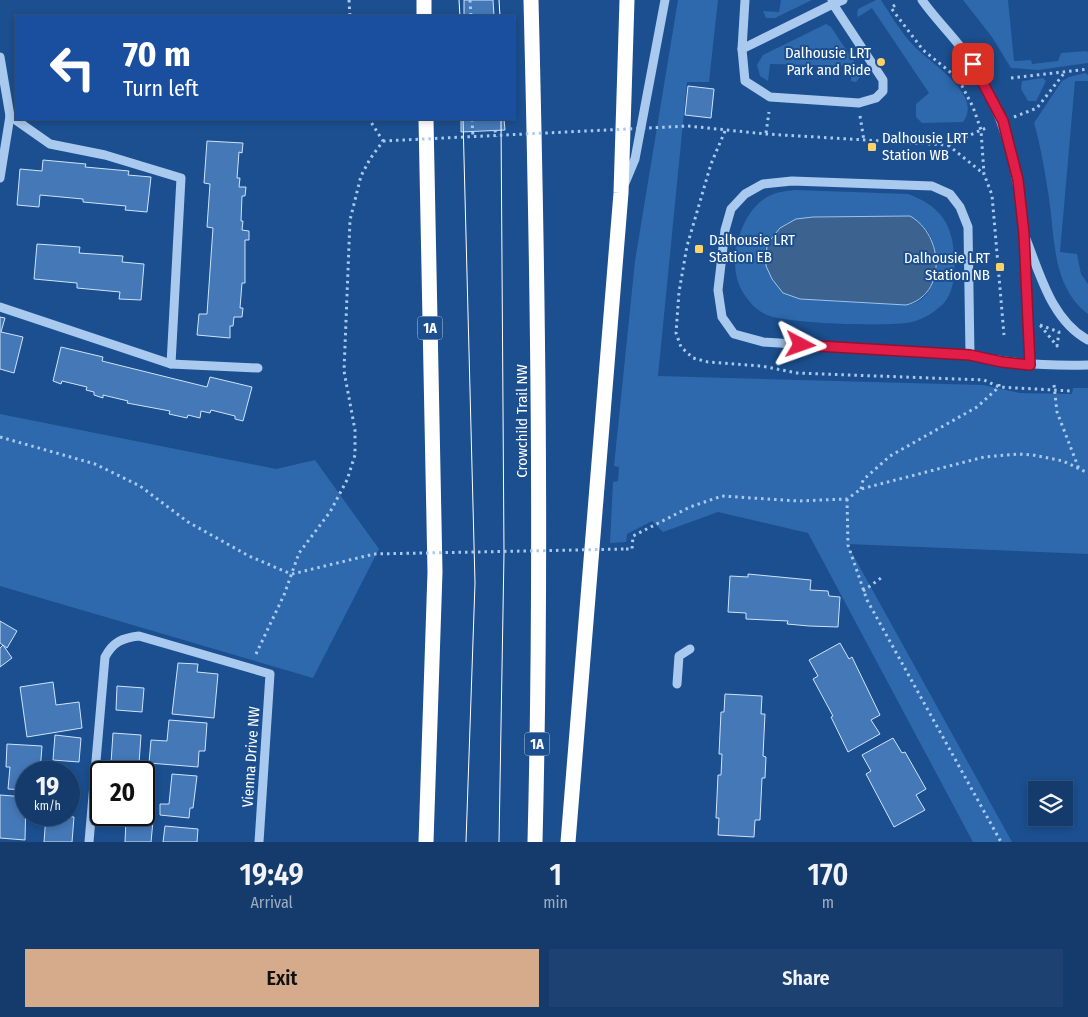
<!DOCTYPE html>
<style>
:root{--surface:#143b6b;--page:#1d4271;--text:#f1f3f6;--muted:#9dadc1;--line:#33557e;--accent:#d6ab8b}
body{margin:0;font-family:"Fira Sans Condensed",sans-serif;background:var(--page);color:var(--text);height:100vh;display:flex;flex-direction:column;font-size:19px;white-space:nowrap}
*{box-sizing:border-box;margin:0}
p{font-size:16px;color:var(--muted)}
.icon{flex:none;width:28px;height:28px;fill:none;stroke:currentColor;stroke-width:2;stroke-linecap:round;stroke-linejoin:round}
.map{position:relative;height:842px;overflow:hidden}
.panel{display:flex;flex-direction:column;background:var(--surface);flex:1}
.panel>*{flex:none}
.guide{position:absolute;left:15px;top:15px;width:500px;height:105px;border-radius:0px;box-shadow:0 2px 8px #0003,0 0 0 1px var(--line);background:#1a4fa0;color:#fff;overflow:hidden}
.fabs{position:absolute;left:1028px;top:781px;display:grid;gap:10px}
.fabs a{display:grid;place-items:center;width:45px;height:45px;border-radius:0px;background:var(--surface);box-shadow:0 2px 8px #0003,0 0 0 1px var(--line);font-size:25px}
.speed{position:absolute;left:15px;top:761px;display:flex;gap:10px;font-size:25px;font-weight:700;text-align:center}
.speed>*{display:grid;place-content:center;width:65px;height:65px;border-radius:50%;background:var(--surface);box-shadow:0 2px 8px #0003,0 0 0 1px var(--line);line-height:1}
.speed small{font-size:12px;font-weight:400}
.speed .limit{border:2px solid #111;border-radius:8px;background:#fff;color:#111}
.pin{position:absolute;display:grid;place-items:center;width:42px;height:42px;color:#fff;margin:-21px;border-radius:10px;box-shadow:0 2px 8px #0006}
.me{position:absolute;width:55px;margin:-28px;rotate:94deg;stroke-linejoin:round;filter:drop-shadow(0 0 4px #0008)}
.turn{display:flex;align-items:center;gap:18px;height:105px;padding:0 25px;font-size:22px}
.turn .icon{width:65px;height:65px;stroke-width:2.5}
.turn b{display:block;font-size:35px;line-height:42px}
.eta{display:flex;justify-content:space-evenly;align-items:center;height:85px;text-align:center}
.eta b{font-size:30px;font-weight:600;line-height:35px}
.primary-button{display:flex;gap:10px;margin-top:auto;padding:10px 25px}
.primary-button a{flex:1;height:58px;border-radius:0px;background:var(--accent);color:#111;font-size:20px;font-weight:600;line-height:58px;text-align:center}
.primary-button a+a{background:var(--page);color:var(--text)}
.map>svg:first-child{display:block}
.green{fill:#2e69ad;fill-rule:evenodd}
.water{fill:#3c6290;stroke:#9cc4f0}
.building{fill:#4478b7;stroke:#cfe3fa}
.lines{fill:none;stroke-linecap:round;stroke-linejoin:round}
.path{stroke:#a9c9ee;stroke-width:3;stroke-dasharray:2.5 4;stroke-linecap:butt}
.minor{stroke:#a9c9ee;stroke-width:9}
.highway{stroke:#fff;stroke-width:15}
.tram{stroke:#fff;stroke-width:1}
.path-bridge{stroke:#a9c9ee;stroke-width:3;stroke-dasharray:2.5 4;stroke-linecap:butt}
.route-casing{stroke:#92132f;stroke-width:12}
.route{stroke:#e11d48;stroke-width:9}
.poi-dot{fill:#ffd166;stroke:#1b4f8f;stroke-width:2}
.labels{text-anchor:middle;stroke-width:4;stroke-linejoin:round;paint-order:stroke}
.shield{fill:#1b4f8f;stroke:#bbcadd;stroke-width:1}
.shield-label{font-size:14px;font-weight:bold;fill:#fff}
.poi-label{font-size:15px;fill:#fff;stroke:#1b4f8f;text-anchor:end}
.street-label{font-size:15px;fill:#fff;stroke:#1b4f8f}
</style>
<div class="map">
<svg width="1088" height="842" viewBox="0 0 1088 842">
<rect width="100%" height="100%" fill="#1b4f8f"/>
<g class="green">
<path d="M678,0H718L709,82H687L658,376L983,385L1020,393L1072,394L1073,388H1088V554L847,544L1012,842H973L808,533L718,512L663,532L652,521L627,534L626,542L610,543L613,482L618,481L619,467L614,466L635,261Z"/>
<path d="M781,0H812L775,18H766L763,11L779,12Z"/>
<path d="M876,0H881C891,15 900,31 913,45C927,61 985,95 963,122L922,123L916,117V104L929,93L872,8L858,17L857,14L858,9Z"/>
<path d="M963,0H1008L1014,61L1031,60L1032,64L1058,61L1061,53L1086,51L1088,52V63L1038,70L1011,68L992,37Z"/>
<path d="M826,24L831,27L859,69L861,76L856,82L851,81L852,66L770,64L768,81L760,76L757,65L763,55Z"/>
<path d="M1085,73L1088,75V81H1075L1060,252L1077,254L1081,274L1088,284V314C1052,287 1055,239 1049,198C1045,173 1041,147 1034,123L1062,81L1069,77Z"/>
<path d="M1043,78L1046,81L1036,101H1028L1021,89L1022,81Z"/>
<path d="M795,190L908,194C933,203 949,217 953,245C955,264 957,287 944,303C935,312 924,319 912,322C891,327 782,324 765,314C754,309 745,297 740,287C727,259 741,210 769,196C777,192 786,191 795,190ZM910,216C916,221 924,226 928,232C940,249 939,292 917,302C914,304 909,304 906,305L800,299L863,218Z"/>
<path d="M0,414L276,469L315,460L379,549L313,678L0,586Z"/>
</g>
<path class="water" d="M910,216C944,235 947,295 906,305L800,299L783,293L772,279L766,266L767,244L780,228L796,219L813,217Z"/>
<g class="building">
<path d="M464,0H493L494,16H464Z"/>
<path d="M688,86L714,89L711,118L685,115Z"/>
<path d="M461,119H504L505,130L461,132Z"/>
<path d="M207,141L243,143L242,153L239,152L237,178H240L239,187H246L245,196H242L241,221H243L242,230L249,231V240H245V283H242L240,308H243L242,317H234L233,326H230V338L197,335L199,314H207L213,228L207,227L210,184L204,183Z"/>
<path d="M43,160L86,164L85,167L129,171L128,175L151,177L147,212L125,210L126,206L83,202V199L40,195L39,207L17,205L20,169L42,171Z"/>
<path d="M37,244L80,247L79,253L123,256L122,262L144,264L141,300L119,299L120,292L77,288V283L34,279Z"/>
<path d="M0,317L5,318L1,332L23,337L14,373L0,369Z"/>
<path d="M61,347L103,357L102,361L207,387L210,377L252,387L243,421L235,419V416L211,410L210,413L201,411L200,418L188,415L187,418L169,414L170,411L127,403L128,401L103,395V398L94,395V392L86,390L87,387L62,381L61,384L53,381Z"/>
<path d="M748,574L811,580L810,590L828,591L829,596L840,597L838,627L809,626L787,624L788,621L746,619V613L728,612L730,576L748,577Z"/>
<path d="M0,621L17,631L7,648L0,643Z"/>
<path d="M840,643L849,659L852,657L880,715L871,720L880,734L848,752L831,717L833,716L813,679L818,676L809,660Z"/>
<path d="M3,645L12,658L0,667V648Z"/>
<path d="M178,663L198,664L197,672L218,674L214,718L172,714Z"/>
<path d="M53,682L56,705L79,702L82,728L27,737L20,687Z"/>
<path d="M117,686L144,688L142,712L116,710Z"/>
<path d="M725,694L762,696L761,714H765L763,756L766,757L765,778H762L760,820H755L754,837L718,835L719,818H716L718,775H721L722,754H719L721,712H724Z"/>
<path d="M169,720L207,723L205,751H199L198,767L149,763L151,740L167,741Z"/>
<path d="M113,733L141,735L139,764L111,763Z"/>
<path d="M55,735L81,738L79,762L53,760Z"/>
<path d="M893,738L902,753L905,752L926,789L916,795L925,810L894,827L866,774L871,771L862,755Z"/>
<path d="M7,744L42,746L40,772H26V790L8,789L10,767H6Z"/>
<path d="M172,774L197,776L193,808H190L189,818L160,815V804H169Z"/>
<path d="M0,795L26,797L25,840L0,838Z"/>
<path d="M46,815L74,817L72,842H44Z"/>
<path d="M126,819L153,821L151,842H125Z"/>
<path d="M165,826L198,829L197,842H163Z"/>
</g>
<g class="lines">
<g class="path">
<path d="M349,0L350,16"/>
<path d="M470,0L471,16"/>
<path d="M895,5L891,8L923,50L949,71L962,86L973,107L981,130L984,174L992,195L1004,335"/>
<path d="M1011,78L1088,69"/>
<path d="M860,116L864,141"/>
<path d="M1014,117L1037,108L1065,72"/>
<path d="M472,119L473,138"/>
<path d="M688,126L766,134L948,145L988,127"/>
<path d="M495,130L496,137"/>
<path d="M725,131L711,164L687,246L679,292L676,333L681,347L693,358L708,362L761,366L797,373L984,380L999,387L1071,391"/>
<path d="M766,133L769,112"/>
<path d="M948,145L984,174"/>
<path d="M1040,325L1059,332L1057,346Z"/>
<path d="M1054,385L1057,412L1079,469"/>
<path d="M0,437L95,464L140,486L188,522L249,556L291,574"/>
<path d="M861,489L863,480L890,456L977,407L999,387V382"/>
<path d="M847,499L848,545L867,600L1001,842"/>
<path d="M626,549H632L633,536L690,507L722,496L798,501L847,499L861,489L984,457L1018,454L1033,455L1063,461L1088,473"/>
<path d="M292,574L374,554"/>
<path d="M863,591L881,578"/>
<path d="M256,654L284,595L299,553L330,512L347,480L355,455V430L344,371L350,220L361,176L370,159L383,141L369,119"/>
</g>
<g class="minor">
<path d="M832,0L833,4L883,80V91L876,98L859,103L770,97L745,81L742,49L833,4L843,0"/>
<path d="M922,0C938,23 960,42 974,66C1032,160 1023,259 1030,365"/>
<path d="M742,49L745,0"/>
<path d="M0,57L10,116L0,178"/>
<path d="M10,116L50,144L105,155L181,178L171,364"/>
<path d="M625,183L635,159L665,0"/>
<path d="M1026,239C1040,274 1052,321 1088,340"/>
<path d="M0,307L171,364L258,368"/>
<path d="M970,355L968,227L960,207L950,194L932,186L792,181L763,184L745,194L731,209L725,230L718,290L722,317L734,334L763,342L970,355C1010,364 1048,366 1088,365"/>
<path d="M677,684L679,656L690,649"/>
<path d="M89,842L105,657C113,642 122,638 139,636L270,674L259,842"/>
</g>
<g class="highway">
<path d="M424,0V16"/>
<path d="M531,0C538,282 542,560 535,842"/>
<path d="M426,119L435,572L426,842"/>
<path d="M568,842L621,193L627,0"/>
</g>
<g class="tram">
<path d="M459,0L460,16"/>
<path d="M499,0L500,16"/>
<path d="M463,119L475,583L466,842"/>
<path d="M499,842L504,553L501,119"/>
</g>
<g class="path-bridge">
<path d="M383,141L688,126"/>
<path d="M374,554L626,549"/>
</g>
</g>
<g class="lines">
<defs>
<path id="route" d="M801,345L970,355L1002,362L1030,365L1024,234L1018,180L1003,121L973,64"/>
</defs>
<use href="#route" class="route-casing"/>
<use href="#route" class="route"/>
</g>
<g class="poi-dot">
<circle cx="881" cy="62" r="5"/>
<rect x="867" y="142" width="10" height="10" rx="2.5"/>
<rect x="694" y="244" width="10" height="10" rx="2.5"/>
<rect x="995" y="262" width="10" height="10" rx="2.5"/>
</g>
<g class="labels">
<g class="shield">
<rect x="417.5" y="316.5" width="25" height="23" rx="4"/>
<rect x="524.5" y="732.5" width="25" height="23" rx="4"/>
</g>
<g class="shield-label">
<text x="430" y="333">1A</text>
<text x="537" y="749">1A</text>
</g>
<g class="poi-label">
<text x="871" y="58">Dalhousie LRT<tspan x="871" dy="17">Park and Ride</tspan></text>
<text x="882" y="143" text-anchor="start">Dalhousie LRT<tspan x="882" dy="17">Station WB</tspan></text>
<text x="709" y="245" text-anchor="start">Dalhousie LRT<tspan x="709" dy="17">Station EB</tspan></text>
<text x="990" y="263">Dalhousie LRT<tspan x="990" dy="17">Station NB</tspan></text>
</g>
<g class="street-label">
<text transform="translate(522 421) rotate(-90)" y="5">Crowchild Trail NW</text>
<text transform="translate(251 757) rotate(-86)" y="5">Vienna Drive NW</text>
</g>
</g>
</svg>
<div class="fabs">
<a><svg class="icon" aria-label="layers" viewBox="0 0 24 24"><path d="M12 4l9 5-9 5-9-5zM3 14l9 5 9-5"/></svg></a>
</div>
<div class="speed"><div>19<small>km/h</small></div><div class="limit">20</div></div>
<div class="pin" style="left:973px;top:64px;background:#d93025"><svg class="icon" aria-label="arrive" viewBox="0 0 24 24"><path d="M6 21V4h12l-3 4 3 4H6"/></svg></div>
<svg class="me" style="left:801px;top:345px" viewBox="-20 -20 40 40"><path d="M0-17L14 15 0 8-14 15z" fill="#e11d48" stroke="#fff" stroke-width="4"/></svg>
<div class="guide">
<div class="turn"><svg class="icon" aria-label="left" viewBox="0 0 24 24"><path d="M17 20v-9H6M10 6l-5 5 5 5"/></svg><div><b>70 m</b>Turn left</div></div>
</div>
</div>
<section class="panel">
<div class="eta">
<div><b>19:49</b><p>Arrival</p></div>
<div><b>1</b><p>min</p></div>
<div><b>170</b><p>m</p></div>
</div>
<div class="primary-button"><a>Exit</a><a>Share</a></div>
</section>
